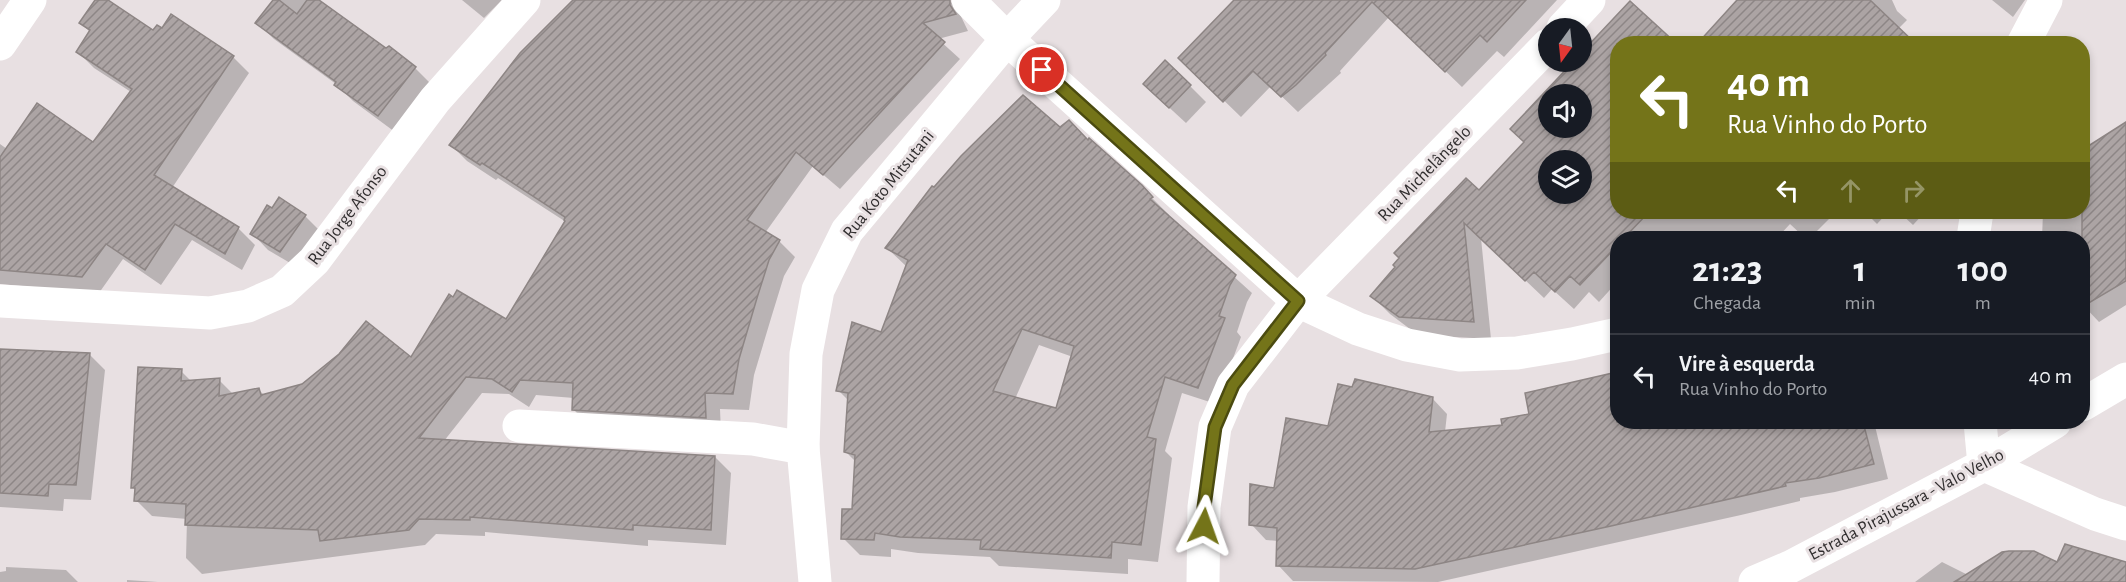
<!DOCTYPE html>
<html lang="pt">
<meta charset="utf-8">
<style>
:root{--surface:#171b24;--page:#20242c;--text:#f1f3f6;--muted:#9ea1a6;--line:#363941}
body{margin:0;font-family:"Alegreya Sans",sans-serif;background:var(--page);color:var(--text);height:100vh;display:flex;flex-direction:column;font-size:22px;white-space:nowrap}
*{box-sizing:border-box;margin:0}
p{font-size:20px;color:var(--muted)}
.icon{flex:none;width:33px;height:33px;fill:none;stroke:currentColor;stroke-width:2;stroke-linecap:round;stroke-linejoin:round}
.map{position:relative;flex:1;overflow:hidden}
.details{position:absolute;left:1610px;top:231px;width:480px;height:198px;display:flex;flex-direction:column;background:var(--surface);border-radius:24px;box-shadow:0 3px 9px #0003}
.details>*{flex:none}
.hud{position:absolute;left:1610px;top:36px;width:480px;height:183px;border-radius:24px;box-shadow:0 3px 9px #0003;background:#747419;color:#fff;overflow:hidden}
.needle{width:39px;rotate:195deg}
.tools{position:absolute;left:1538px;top:18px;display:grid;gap:12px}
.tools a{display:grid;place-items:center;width:54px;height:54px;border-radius:50%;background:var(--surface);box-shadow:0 3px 9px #0003;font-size:30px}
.pin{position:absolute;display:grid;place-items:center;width:51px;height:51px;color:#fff;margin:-26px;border:3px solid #fff;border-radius:50%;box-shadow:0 2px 6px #0007}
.me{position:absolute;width:66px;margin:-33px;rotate:4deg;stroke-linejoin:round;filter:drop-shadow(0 0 4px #0008)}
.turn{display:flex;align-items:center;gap:21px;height:126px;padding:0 18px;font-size:27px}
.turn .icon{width:78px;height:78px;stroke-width:2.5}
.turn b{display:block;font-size:42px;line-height:51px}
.lanes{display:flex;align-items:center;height:57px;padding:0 18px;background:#0003;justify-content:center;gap:30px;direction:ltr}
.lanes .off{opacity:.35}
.eta{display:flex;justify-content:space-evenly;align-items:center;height:102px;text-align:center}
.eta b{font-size:36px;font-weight:600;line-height:42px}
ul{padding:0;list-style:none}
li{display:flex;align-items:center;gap:18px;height:84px;padding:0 18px;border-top:2px solid var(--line)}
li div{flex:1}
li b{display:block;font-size:22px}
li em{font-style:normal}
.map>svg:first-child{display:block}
.shadow{fill:#0003;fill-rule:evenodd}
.building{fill:url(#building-hatch);stroke:#8d8584;stroke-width:1.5;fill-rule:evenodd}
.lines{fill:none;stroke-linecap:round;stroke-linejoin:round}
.minor{stroke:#fff;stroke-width:33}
.primary{stroke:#fff;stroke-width:33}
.route-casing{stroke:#4b4b10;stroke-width:15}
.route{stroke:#747419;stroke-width:10}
.labels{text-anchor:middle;stroke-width:6;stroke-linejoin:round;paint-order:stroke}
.street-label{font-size:18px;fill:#312e2f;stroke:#e8e0e2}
</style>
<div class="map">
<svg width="2126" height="582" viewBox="0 0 2126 582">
<defs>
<pattern id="building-hatch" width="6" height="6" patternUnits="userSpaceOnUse" patternTransform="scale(1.5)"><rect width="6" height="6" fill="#aca4a4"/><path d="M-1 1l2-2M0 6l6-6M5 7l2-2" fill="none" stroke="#8d8686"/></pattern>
</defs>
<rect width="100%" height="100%" fill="#e8e0e2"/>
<g class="shadow">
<path d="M96,0H106L153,32L233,57L249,73L172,188L238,228L255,245L242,270L192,240L161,285L123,259L99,293L0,284V144L7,149L94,144L131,92L94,68L78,52L90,32L81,23Z"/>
<path d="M275,0H316L387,50L389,48L415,68L432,85L395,132L353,101L336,84L274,39L257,23Z"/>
<path d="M462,0H502L484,18Z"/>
<path d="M575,0H949L957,8L968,31L938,39L960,59L840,189L813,166L765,233L779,241L795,257L784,276L772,315L754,375L749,410L720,409L721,433L590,426L574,410V398L536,395L529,407L509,394L482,393L444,441L715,457L731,473L726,545L648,540V546L485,532V536L436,534L425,545L202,574L186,558L187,519L152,516L136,500V491L133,487L181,371L191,381L219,380L234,395L259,390L265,396L412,359L506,321L566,222L498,178L496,180L467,161L451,145Z"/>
<path d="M1236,0H1557L1504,57L1497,51L1462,87L1389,17L1340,71L1341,73L1298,112L1271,86L1241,117L1180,58Z"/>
<path d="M1739,0H1892L1897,11L1907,20L1898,29Z"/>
<path d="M1992,0H2025L2013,17Z"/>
<path d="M1617,44V212H1836L1810,238H1805L1790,224L1777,238H1617V282L1599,302L1589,292L1574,309L1552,289L1544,298L1481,238L1491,339L1418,335L1390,314L1372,296L1479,192L1525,143L1512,129L1575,62H1581V56ZM1548,94H1581V128H1548ZM1548,160H1581V194H1548Z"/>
<path d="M1190,86L1206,102L1186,123L1161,100Z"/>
<path d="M1060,129L1088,142L1140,186L1169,215L1167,216L1252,293L1247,302L1237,332L1241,337L1216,404L1182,393L1165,451L1172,458L1158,562L1128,559V574L999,566L990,557L918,553L891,549V557L860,555L843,538L854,511L856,462L846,452L849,401L838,390L882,334L907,267L887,248ZM1039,345L1073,357L1057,410L1015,399Z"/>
<path d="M2126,129V305L2099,322L2082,304V238H2042L2043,212H2082V165Z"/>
<path d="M1865,212H1888L1877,224Z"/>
<path d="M1899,212H1925L1913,225Z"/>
<path d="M305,216L321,232L297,267L268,250L252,233Z"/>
<path d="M0,350L90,355L105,370L91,500L64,499L63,511L0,507Z"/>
<path d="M1617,374V422H1874L1888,479L1835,492L1800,498V501L1741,515L1438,582L1293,581L1278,565V541L1266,540L1251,524L1275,490L1329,428L1432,398L1447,414L1445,432L1504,427Z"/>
<path d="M1942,562L1968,575L2058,564L2126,563V582H1915Z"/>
<path d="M6,567L66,570L78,582H0V572L6,571Z"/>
<path d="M127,580L158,582H127Z"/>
</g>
<g class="building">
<path d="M95,0H108L153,30L157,25L162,28L171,14L234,56L154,175L239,227L225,254L175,224L145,270L106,244L82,277L0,270V157L37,103L93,142L132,89L76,52L90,30L79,23Z"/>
<path d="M273,0H279L297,14L307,0H319L386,48L389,46L416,67L378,116L334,85L336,82L255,23Z"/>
<path d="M573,0H950V5L956,14L923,23L945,42L823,175L796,152L747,220L780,240L769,260L757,298L739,359L733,394L705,393L706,418L572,410L573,383L520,380L512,392L492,379L466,377L419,438L715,456L711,530L633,525V530L470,517V520L419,519L409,530L320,541L318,530L185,525L186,504L134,501L135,488H131L138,367L182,369L181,381L220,378L219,396L259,388L261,395L302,384L339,354L366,321L411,357L449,294L453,297L457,290L506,319L565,221L564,220L565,217L482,163L480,165L449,145L520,53Z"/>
<path d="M1234,0H1526L1487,42L1480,35L1445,72L1372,2L1325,53L1326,55L1296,85L1281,97L1253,71L1223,102L1178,58Z"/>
<path d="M1737,0H1870L1916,44H1697Z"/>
<path d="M1630,1L1677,44H1617V212H1649L1624,238H1617V246L1580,285L1570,276L1555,292L1534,272L1525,281L1464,223L1474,322L1399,317L1370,296L1395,267L1393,265L1399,258L1394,253L1466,178L1479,190L1524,142L1510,129L1573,62H1581V53ZM1548,94H1581V128H1548ZM1548,160H1581V194H1548Z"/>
<path d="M1165,60L1191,85L1169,108L1143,84Z"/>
<path d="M1023,95L1060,127L1069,120L1088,140L1089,138L1142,185L1153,197L1150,199L1236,275L1230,285L1219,316L1225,318L1198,388L1165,377L1147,437L1156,439L1141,545L1112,542L1111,558L980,549L981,540L900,537L875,533L874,540L841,539L842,509H852L855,455L844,452L848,393L836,391L852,322L881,332L908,260L885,248L932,186L934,187L961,156ZM1022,329L1074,346L1056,408L993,391Z"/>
<path d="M2126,122V281L2082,307V150Z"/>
<path d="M279,197L306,215L280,252L250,234L267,205L272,208Z"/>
<path d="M0,349L90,353L76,485L49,484L48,496L0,493Z"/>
<path d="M1617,372V422H1863L1874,464L1819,478L1785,483L1786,486L1611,526L1415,569L1276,566L1277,528L1249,525L1250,484L1274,488L1286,418L1328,426L1338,384L1352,387L1355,379L1433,397L1429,432L1502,425L1501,419L1529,414L1525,393Z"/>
<path d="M2065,544L2126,562V582H1954L2002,552L2009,551H2034L2057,562Z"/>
</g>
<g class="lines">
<g class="minor">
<path d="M968,0L1007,39L1298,301L1358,329L1407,345L1460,355L1517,353L1572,344L1617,334"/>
<path d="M1563,28L1589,0"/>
<path d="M0,44L30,0"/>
<path d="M2023,44L2046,0"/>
<path d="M1973,238L1977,212"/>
<path d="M0,301L210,313L248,306L282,291L314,261L435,100L524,0"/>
<path d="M1980,422L1984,465L2095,514L2126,524"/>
<path d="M519,426L753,439L803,448"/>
<path d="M815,582L803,448L806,354L818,290L847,231L1007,39L1044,0"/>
<path d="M1203,582L1204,507L1215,427L1233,385L1298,301L1548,45"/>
</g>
<g class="primary">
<path d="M2082,405L2126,379"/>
<path d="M1755,582L1790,567L1984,465L2055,422"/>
</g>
</g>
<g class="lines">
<defs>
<path id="route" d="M1042,70L1298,301L1233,385L1215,427L1204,507V526"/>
</defs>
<use href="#route" class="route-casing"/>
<use href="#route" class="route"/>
</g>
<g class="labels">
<g class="street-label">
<text transform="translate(1424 173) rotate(-46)" y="6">Rua Michelângelo</text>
<text transform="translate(888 184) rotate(-51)" y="6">Rua Koto Mitsutani</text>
<text transform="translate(347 215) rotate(-53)" y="6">Rua Jorge Afonso</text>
<text transform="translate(1906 504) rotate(-28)" y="6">Estrada Pirajussara - Valo Velho</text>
</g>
</g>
</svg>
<div class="tools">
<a><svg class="needle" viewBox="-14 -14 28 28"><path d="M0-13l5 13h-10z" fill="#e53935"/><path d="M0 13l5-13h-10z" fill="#9ea1a6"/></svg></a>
<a><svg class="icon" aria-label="sound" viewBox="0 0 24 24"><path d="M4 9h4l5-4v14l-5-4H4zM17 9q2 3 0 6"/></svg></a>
<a><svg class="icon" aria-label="layers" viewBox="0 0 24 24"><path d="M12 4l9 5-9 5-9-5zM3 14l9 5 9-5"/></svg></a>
</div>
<div class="pin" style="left:1042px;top:70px;background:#d93025"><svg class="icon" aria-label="arrive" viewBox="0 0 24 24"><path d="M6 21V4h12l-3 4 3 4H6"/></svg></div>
<svg class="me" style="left:1204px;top:526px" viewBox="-20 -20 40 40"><path d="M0-17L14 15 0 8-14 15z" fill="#747419" stroke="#fff" stroke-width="4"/></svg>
<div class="hud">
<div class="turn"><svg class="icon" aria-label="left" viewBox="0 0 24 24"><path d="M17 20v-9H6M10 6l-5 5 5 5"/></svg><div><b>40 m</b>Rua Vinho do Porto</div></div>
<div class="lanes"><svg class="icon" aria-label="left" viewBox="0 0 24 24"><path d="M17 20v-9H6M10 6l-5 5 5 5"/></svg><svg class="icon off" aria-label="ahead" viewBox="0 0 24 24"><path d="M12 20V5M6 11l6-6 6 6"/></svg><svg class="icon off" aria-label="right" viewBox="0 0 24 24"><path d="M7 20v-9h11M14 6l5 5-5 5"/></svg></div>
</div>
<section class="details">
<div class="eta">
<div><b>21:23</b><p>Chegada</p></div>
<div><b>1</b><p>min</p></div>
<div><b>100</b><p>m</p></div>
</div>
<ul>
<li><svg class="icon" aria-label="left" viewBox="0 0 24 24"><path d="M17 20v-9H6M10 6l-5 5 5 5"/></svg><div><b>Vire à esquerda</b><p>Rua Vinho do Porto</p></div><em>40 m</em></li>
</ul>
</section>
</div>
